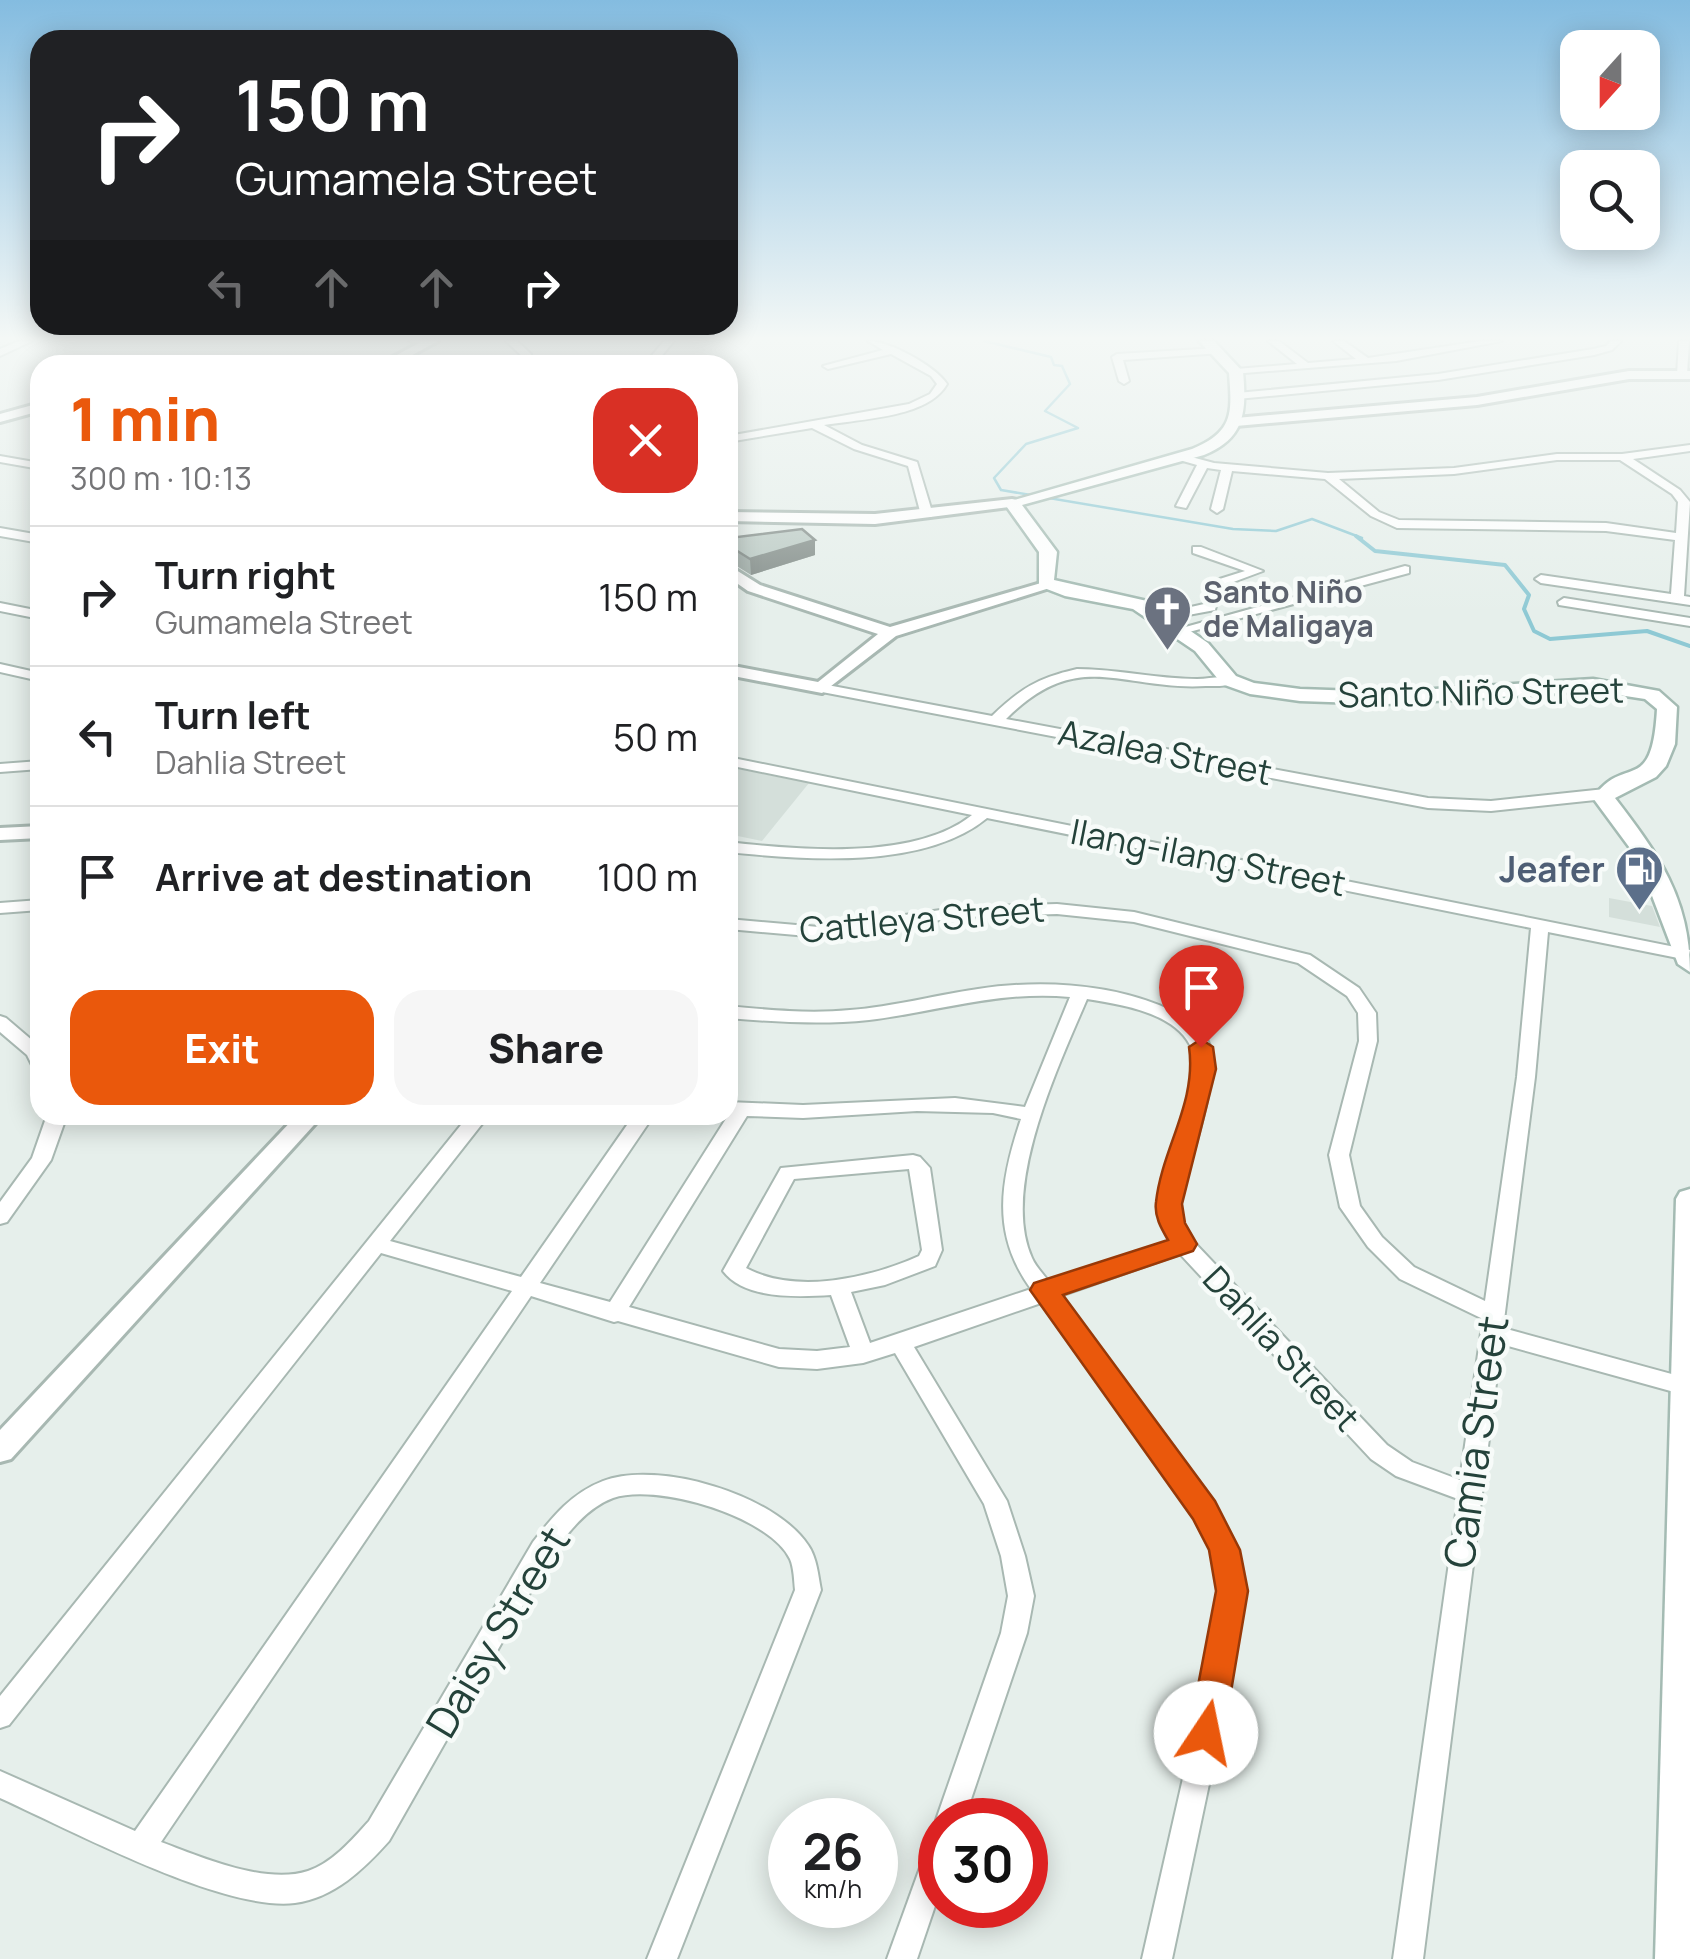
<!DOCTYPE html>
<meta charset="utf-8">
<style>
:root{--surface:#fff;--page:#f6f6f6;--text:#202124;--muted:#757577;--line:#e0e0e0;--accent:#ea580c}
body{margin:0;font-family:Manrope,sans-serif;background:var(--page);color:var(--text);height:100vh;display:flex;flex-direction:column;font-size:38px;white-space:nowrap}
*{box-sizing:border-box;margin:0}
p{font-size:32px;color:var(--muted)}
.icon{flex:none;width:55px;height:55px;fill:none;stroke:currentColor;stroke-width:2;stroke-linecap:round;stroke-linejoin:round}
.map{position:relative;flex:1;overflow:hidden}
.sheet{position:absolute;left:30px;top:355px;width:708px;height:770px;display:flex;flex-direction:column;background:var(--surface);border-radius:30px;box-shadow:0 5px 25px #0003}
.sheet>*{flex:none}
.hud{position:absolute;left:30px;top:30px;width:708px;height:305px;border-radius:30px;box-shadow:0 5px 25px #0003;background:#202124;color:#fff;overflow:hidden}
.needle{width:65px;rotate:201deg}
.buttons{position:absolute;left:1560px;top:30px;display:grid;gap:20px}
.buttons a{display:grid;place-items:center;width:100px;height:100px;border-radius:20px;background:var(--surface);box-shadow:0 5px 25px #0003;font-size:50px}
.speed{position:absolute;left:768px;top:1798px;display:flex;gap:20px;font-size:50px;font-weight:700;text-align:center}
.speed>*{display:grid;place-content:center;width:130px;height:130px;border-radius:50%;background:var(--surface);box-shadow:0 5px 25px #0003;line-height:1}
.speed small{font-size:25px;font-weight:400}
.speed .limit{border:15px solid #d22;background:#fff;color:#111}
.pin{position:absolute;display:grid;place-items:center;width:85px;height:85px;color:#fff;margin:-102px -42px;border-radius:50% 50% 50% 0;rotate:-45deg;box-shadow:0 0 10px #0007}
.pin .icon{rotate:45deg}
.me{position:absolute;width:110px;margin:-55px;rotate:11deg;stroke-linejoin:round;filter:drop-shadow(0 0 8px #0008)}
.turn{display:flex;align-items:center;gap:35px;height:210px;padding:0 40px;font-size:45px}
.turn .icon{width:130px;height:130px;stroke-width:2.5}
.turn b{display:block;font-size:70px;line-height:85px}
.lanes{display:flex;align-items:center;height:95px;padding:0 40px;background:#0003;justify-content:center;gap:50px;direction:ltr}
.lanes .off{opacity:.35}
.round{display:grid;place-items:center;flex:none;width:105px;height:105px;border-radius:30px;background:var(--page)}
.headline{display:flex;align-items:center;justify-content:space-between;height:170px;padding:0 40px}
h1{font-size:60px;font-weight:800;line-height:75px;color:var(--accent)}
.button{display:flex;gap:20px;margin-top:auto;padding:20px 40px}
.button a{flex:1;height:115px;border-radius:30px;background:var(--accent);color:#fff;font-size:40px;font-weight:800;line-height:115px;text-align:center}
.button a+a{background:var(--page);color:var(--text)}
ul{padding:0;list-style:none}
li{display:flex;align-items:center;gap:30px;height:140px;padding:0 40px;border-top:2px solid var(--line)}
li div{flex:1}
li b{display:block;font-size:38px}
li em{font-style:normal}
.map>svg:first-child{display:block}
.built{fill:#d4dfda}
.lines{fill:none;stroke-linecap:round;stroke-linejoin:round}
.stream-far1{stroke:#8ec9d4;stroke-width:2.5}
.stream{stroke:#8ec9d4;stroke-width:4}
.minor-casing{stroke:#a8b8b2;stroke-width:4}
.tertiary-casing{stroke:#a8b8b2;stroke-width:6}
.secondary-casing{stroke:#a4bbb3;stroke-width:5}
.minor{fill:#fff;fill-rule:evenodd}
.tertiary{fill:#fff;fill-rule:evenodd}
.secondary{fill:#fff;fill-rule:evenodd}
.wall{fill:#a1aea9}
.shaded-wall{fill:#838d89}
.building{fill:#bbcac4;stroke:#838d89;stroke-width:2.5}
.route{fill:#ea580c;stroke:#983908;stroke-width:2.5}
.labels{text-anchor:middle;stroke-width:9;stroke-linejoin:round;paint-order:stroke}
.far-worship-label{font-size:30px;font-weight:bold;fill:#5b616d;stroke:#f7fbf9;text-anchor:start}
.street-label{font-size:35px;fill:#24423a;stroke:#f7fbf9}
.service-label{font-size:35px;font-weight:bold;fill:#4e5e75;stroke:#f7fbf9;text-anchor:end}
.near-street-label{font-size:42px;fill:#24423a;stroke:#f7fbf9}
</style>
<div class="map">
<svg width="1690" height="1959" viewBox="0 0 1690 1959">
<rect width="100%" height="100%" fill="#e6efeb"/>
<g class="built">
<path d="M728,767L809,783L762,841L728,834Z"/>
<path d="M1609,898L1652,906L1660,927L1609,917Z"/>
</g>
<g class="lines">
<path class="stream-far1" d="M984,341L1051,357L1054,365L1062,366L1070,384L1045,411L1078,428L1026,444L994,478L1001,490L1233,529L1276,531L1312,519L1362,538"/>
<path class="stream" d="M1356,536L1375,551L1505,565L1529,595L1524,609L1534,631L1550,639L1647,631L1690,646"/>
<defs>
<g id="minor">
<path d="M19,341H32L0,356V349Z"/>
<path d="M409,341H434L435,342L430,345Z"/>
<path d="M506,341H517L531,354V365H521L523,357Z"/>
<path d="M664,341H674L654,365H644Z"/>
<path d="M868,341C890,341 935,366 947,384C928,418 860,419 824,425L862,445L917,462L933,515L931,517L921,515L908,466L854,449L812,428L728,442V436L909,404L930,394L937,384L931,376L891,354L828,369L823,366L883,350Z"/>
<path d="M1268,341H1279L1308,363L1356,359L1333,341H1344L1368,358L1481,341H1502L1396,361L1232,374L1231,372L1236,369L1297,364Z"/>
<path d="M1611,341H1621L1612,350L1594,355L1438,380L1237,399L1232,396L1237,393L1438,374L1593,349L1606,346Z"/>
<path d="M1679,341H1689L1687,375L1682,378L1677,375Z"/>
<path d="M1218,348L1223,351L1221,353L1123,360L1129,381L1124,384L1119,381L1112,357L1117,354Z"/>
<path d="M1690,445V451L1633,459L1680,490L1690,502L1684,596L1690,597V605L1541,583L1535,579L1541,575L1671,594L1675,540L1606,531L1397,528L1371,516L1325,479L1232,471L1223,509L1217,513L1211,509L1221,470L1207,468L1186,508L1176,506L1197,465L1176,459L1174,457L1180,454L1214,463L1328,473L1454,468L1557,454H1622ZM1557,460H1620L1672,494L1678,502L1676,533L1606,523L1399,520L1379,512L1339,479L1454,474Z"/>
<path d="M0,456L40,463V469L0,462Z"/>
<path d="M728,460L734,463V505L728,508Z"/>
<path d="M0,528L40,535V543L0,536Z"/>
<path d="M1193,547H1201L1263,571L1220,587L1215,610L1156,621V615L1204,604L1210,582L1245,571L1193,553Z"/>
<path d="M1405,566L1409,567V573L1178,635L1171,631Z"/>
<path d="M1564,598L1690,618V626L1559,605L1558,602Z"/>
<path d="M0,603L40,611V619L0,611Z"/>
<path d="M0,664L40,673V681L0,672Z"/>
<path d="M1077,669C1117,669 1157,679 1197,679C1211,679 1225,674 1236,681C1227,687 1217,686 1206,686C1121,691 1079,646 1006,719L1428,798L1491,801L1605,789L1613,794L1605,799L1491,811L1428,808L822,692L815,688L822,684L992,716C1021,688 1038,678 1077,669Z"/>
<path d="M728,757L1690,950L1688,960L1548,932L1535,1077L1503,1328L1690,1379V1393L1685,1395L1501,1344L1423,1959H1393L1458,1499L1396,1476L1371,1459L1180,1254L1060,1296L1213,1503L1236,1550L1245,1591L1227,1699L1172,1959H1142L1201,1699L1219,1591L1212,1550L1195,1517L1041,1303L914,1347L1007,1501L1025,1556L1034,1596L1027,1633L964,1820H940V1829L936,1820L1001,1633L1008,1596L1001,1556L984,1504L895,1353L863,1363L817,1369L779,1367L618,1321L614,1322L531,1296L161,1842C201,1857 265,1885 308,1871C332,1863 352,1840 369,1821L533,1542C553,1516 572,1493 603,1481C659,1460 775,1495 808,1545C817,1558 818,1575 821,1590L677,1959H647L795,1590C794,1581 794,1568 790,1559C769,1516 657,1483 613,1498C586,1508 567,1534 551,1556L389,1841C364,1869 334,1898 295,1903C223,1912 69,1829 0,1798V1771L135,1831L512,1291L381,1253L9,1725L0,1728V1696L469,1115H489L390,1241L521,1277L634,1115H654L540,1283L610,1302L729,1114L728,1102L803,1105L955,1098L1025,1107L1070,997C1001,990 936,1012 869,1020C822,1025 775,1022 728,1018V1006C769,1010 809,1014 850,1010C893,1007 935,995 978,989C1037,980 1104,983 1159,1005C1179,1014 1203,1026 1211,1048C1220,1075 1187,1172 1179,1204L1182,1223L1192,1240L1387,1445L1412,1462L1460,1480L1483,1319L1400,1279L1368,1247L1340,1207L1329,1155L1359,1041L1358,1013L1347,996L1298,963L1134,922L1057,914L962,917L819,937L728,929V919L819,927L962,907L1057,904L1134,912L1310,955L1359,988L1376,1013L1377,1041L1349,1155L1360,1206L1382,1237L1414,1267L1485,1301L1517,1077L1531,928L987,818C924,870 805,860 728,852V842C797,850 915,861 972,815L728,765ZM1087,999C1119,1004 1173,1012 1190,1045C1194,1052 1194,1061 1195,1069L1159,1204L1162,1223L1172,1241L1050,1283C1044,1275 1036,1267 1032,1258C1000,1188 1059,1065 1087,999ZM917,1111L993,1113L1021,1119C1000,1181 991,1234 1031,1289L870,1343L851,1292L885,1285L935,1266L942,1250L930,1168L920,1157L913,1155L781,1168L723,1271C745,1300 799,1297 831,1295L850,1347L817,1351L779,1349L629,1307L747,1116L803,1118ZM909,1169L922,1250L919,1256C870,1278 796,1295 746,1268L794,1179Z"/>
<path d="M40,761V769L0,772V764Z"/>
<path d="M40,900V910L0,913V903Z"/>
<path d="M0,1016L6,1018L40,1047V1069L33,1067L27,1055L0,1032Z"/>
<path d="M47,1115H67L51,1160L7,1222L0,1224V1202L32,1158Z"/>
<path d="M940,1836V1891L917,1959H887L930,1840Z"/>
</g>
<g id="tertiary">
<path d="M423,341H438L394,365H378Z"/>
<path d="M1629,371H1690V379H1629L1477,405L1236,426L1229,422L1236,418L1477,397Z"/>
<path d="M40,403V411L0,422V414Z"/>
<path d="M1012,499L1017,500V506L875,524L728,521V512L875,514Z"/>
<path d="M728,565L760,585L890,627L1048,581L1056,586L896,636L822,693L728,675V665L818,682L878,634L748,591L728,577Z"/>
<path d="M40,826V838L0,840V828Z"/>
<path d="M297,1115H323L11,1459L0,1462V1430Z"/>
</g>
<g id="secondary">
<path d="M1199,341H1214L1243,372C1247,413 1244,439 1204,455L1022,505L1057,552L1054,580L1147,601L1208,643L1236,676L1254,683L1300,689L1387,692L1593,679L1659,691L1677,707L1675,744L1666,766L1656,777L1615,798C1658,854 1690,898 1690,972L1678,964L1638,859L1593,798C1625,752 1652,798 1657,709L1645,699L1593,691L1387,704L1300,701L1250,694L1222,684L1195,651L1133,609L1065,596L1039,586V552L1004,503L1192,449C1234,432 1232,413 1229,373Z"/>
<path d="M1690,1189V1959H1655L1676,1199L1680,1192Z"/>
</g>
</defs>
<use href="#minor" class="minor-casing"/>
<use href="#tertiary" class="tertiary-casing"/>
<use href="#secondary" class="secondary-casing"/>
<use href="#minor" class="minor"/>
<use href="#tertiary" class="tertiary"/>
<use href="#secondary" class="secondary"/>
</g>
<path class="wall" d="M729,538L815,540V555L751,575L732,563Z"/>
<path class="shaded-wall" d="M815,540V555L751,575L750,559Z"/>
<path class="building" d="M802,529L815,540L750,559L731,547L729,538Z"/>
<linearGradient id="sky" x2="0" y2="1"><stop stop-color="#84bce0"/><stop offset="0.55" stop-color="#f4f8f6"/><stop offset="1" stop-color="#f4f8f6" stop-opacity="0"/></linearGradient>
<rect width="1690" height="615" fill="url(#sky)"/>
<path class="route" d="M1201,1039L1213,1047L1216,1069L1182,1204L1185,1223L1197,1244L1193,1251L1063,1295L1215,1501L1240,1550L1248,1591L1224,1733L1219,1744L1206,1749L1194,1744L1189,1733L1216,1591L1209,1550L1193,1519L1030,1290L1034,1283L1168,1240C1161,1228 1154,1216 1156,1202C1162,1148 1197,1103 1189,1047Z"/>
<defs>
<symbol id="church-pin" viewBox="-11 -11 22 30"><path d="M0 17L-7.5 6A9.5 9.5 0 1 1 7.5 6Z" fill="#6b7280" stroke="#f7fbf9"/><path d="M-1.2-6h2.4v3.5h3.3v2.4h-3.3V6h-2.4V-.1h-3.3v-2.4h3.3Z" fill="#fff"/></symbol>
<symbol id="fuel-pin" viewBox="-11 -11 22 30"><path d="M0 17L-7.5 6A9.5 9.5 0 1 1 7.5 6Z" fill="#5c6f8a" stroke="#f7fbf9"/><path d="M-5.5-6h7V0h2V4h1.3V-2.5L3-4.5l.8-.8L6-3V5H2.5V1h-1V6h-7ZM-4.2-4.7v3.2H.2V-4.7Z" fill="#fff"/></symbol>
</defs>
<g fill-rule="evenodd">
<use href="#church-pin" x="1140" y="582" width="55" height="75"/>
<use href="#fuel-pin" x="1612" y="842" width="55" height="75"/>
</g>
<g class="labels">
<g class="far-worship-label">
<text x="1203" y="603">Santo Niño<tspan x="1203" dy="34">de Maligaya</tspan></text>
</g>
<g class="street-label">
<text transform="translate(1481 693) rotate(-1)" y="12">Santo Niño Street</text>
<text transform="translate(1165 753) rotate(11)" y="12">Azalea Street</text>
<text transform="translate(1208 858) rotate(11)" y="12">Ilang-ilang Street</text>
<text transform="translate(922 920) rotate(-5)" y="12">Cattleya Street</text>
<text transform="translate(1281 1349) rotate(47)" y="12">Dahlia Street</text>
</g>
<g class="service-label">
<text x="1605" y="882">Jeafer</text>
</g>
<g class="near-street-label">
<text transform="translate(1476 1442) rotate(-82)" y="15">Camia Street</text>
<text transform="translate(498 1632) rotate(-59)" y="15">Daisy Street</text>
</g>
</g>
</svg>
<div class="buttons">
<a><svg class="needle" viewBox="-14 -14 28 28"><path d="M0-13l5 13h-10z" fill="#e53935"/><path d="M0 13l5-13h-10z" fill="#757577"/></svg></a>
<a><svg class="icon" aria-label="search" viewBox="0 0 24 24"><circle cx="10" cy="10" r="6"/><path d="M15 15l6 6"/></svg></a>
</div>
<div class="speed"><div>26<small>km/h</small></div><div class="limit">30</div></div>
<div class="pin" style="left:1201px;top:1047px;background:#d93025"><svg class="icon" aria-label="arrive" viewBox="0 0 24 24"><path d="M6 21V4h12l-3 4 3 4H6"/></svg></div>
<svg class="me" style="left:1206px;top:1733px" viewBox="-20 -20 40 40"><circle r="19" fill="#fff"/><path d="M0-13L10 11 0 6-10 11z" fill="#ea580c"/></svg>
<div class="hud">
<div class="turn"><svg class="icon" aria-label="right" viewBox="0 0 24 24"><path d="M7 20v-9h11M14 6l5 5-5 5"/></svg><div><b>150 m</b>Gumamela Street</div></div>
<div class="lanes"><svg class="icon off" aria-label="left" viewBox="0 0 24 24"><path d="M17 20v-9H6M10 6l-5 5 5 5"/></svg><svg class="icon off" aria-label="ahead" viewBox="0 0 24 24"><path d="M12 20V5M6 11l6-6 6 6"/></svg><svg class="icon off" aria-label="ahead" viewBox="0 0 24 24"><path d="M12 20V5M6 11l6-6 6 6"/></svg><svg class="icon" aria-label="right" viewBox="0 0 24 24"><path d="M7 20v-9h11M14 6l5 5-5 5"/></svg></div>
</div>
<section class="sheet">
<div class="headline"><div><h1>1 min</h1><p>300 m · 10:13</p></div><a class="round" style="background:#d93025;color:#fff"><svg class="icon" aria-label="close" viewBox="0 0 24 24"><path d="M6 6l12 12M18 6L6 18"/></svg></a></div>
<ul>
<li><svg class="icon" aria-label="right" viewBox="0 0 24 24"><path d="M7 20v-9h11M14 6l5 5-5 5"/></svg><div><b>Turn right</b><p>Gumamela Street</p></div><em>150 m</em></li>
<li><svg class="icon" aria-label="left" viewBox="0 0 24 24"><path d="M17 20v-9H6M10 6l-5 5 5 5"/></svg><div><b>Turn left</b><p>Dahlia Street</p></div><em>50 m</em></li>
<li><svg class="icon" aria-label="arrive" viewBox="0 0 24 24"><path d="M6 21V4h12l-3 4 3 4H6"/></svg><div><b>Arrive at destination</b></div><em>100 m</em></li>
</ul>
<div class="button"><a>Exit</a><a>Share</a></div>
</section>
</div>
